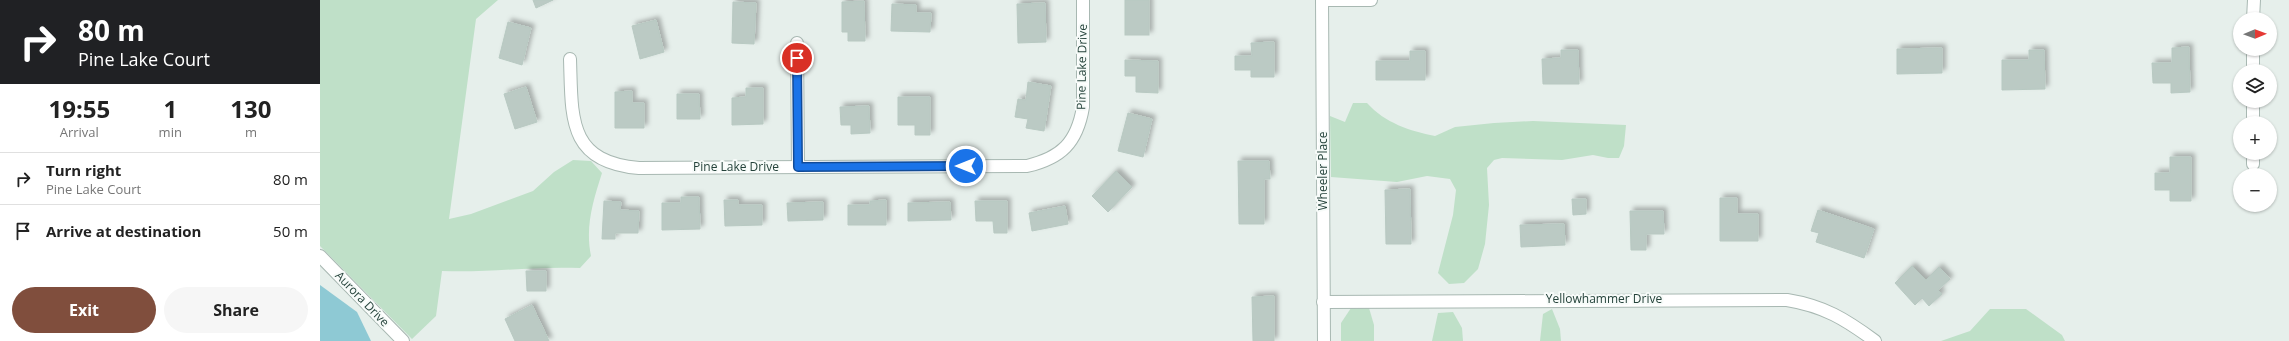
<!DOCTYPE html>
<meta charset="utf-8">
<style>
:root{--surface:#fff;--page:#f6f6f6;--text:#222;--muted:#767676;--line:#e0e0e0;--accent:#804e3d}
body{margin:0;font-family:"Open Sans",sans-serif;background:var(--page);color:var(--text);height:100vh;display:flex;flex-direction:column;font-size:15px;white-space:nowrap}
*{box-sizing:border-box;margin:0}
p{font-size:13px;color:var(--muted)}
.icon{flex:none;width:22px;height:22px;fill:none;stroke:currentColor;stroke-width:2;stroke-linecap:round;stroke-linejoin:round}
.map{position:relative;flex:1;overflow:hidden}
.drawer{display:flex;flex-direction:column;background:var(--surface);width:320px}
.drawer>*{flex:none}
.guide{background:#202124;color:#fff;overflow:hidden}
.needle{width:26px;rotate:89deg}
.tools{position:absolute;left:1913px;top:12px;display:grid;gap:8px}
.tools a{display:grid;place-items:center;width:44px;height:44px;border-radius:50%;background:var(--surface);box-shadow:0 1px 3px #0004;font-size:20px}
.pin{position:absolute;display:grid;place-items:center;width:34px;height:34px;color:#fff;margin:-17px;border:2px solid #fff;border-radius:50%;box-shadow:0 1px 4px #0007}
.me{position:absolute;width:44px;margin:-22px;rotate:270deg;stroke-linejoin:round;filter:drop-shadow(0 0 3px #0008)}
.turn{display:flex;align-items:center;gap:14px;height:84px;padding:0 12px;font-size:18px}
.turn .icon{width:52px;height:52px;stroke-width:2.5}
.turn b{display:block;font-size:28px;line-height:34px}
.eta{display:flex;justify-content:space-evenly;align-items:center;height:68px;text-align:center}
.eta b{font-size:24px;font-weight:700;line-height:28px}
.button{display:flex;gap:8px;margin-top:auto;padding:8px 12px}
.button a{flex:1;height:46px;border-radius:24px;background:var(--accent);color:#fff;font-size:16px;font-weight:700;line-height:46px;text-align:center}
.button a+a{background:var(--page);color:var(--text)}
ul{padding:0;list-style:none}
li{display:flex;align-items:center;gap:12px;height:52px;padding:0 12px;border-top:1px solid var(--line)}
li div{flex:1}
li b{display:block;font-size:15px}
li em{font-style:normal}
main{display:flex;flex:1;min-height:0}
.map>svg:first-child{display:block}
.green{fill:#bfe0c8}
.water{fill:#8ec9d4}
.building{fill:#bbcac4;stroke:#b8c9c2;filter:url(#shadow)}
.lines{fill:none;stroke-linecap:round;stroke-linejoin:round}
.street-casing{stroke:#a8b8b2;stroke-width:14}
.street{stroke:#fff;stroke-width:12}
.route-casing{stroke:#114b97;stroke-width:10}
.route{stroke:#1a73e8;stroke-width:7}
.labels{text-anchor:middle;stroke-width:4;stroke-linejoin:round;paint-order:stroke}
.street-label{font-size:12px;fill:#24423a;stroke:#f7fbf9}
</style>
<main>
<section class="drawer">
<div class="guide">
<div class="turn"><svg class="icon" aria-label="right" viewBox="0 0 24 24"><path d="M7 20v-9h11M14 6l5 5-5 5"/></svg><div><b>80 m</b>Pine Lake Court</div></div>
</div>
<div class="eta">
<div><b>19:55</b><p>Arrival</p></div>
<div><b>1</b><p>min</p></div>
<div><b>130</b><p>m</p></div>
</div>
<ul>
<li><svg class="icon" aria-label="right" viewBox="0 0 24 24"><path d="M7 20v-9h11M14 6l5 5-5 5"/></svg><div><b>Turn right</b><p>Pine Lake Court</p></div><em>80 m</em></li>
<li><svg class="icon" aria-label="arrive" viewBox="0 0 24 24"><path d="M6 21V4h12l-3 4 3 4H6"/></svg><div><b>Arrive at destination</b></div><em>50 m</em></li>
</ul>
<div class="button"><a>Exit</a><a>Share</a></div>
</section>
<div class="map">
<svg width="1969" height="341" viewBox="0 0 1969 341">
<defs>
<filter id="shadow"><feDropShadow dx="3.5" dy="-3.5" stdDeviation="2" flood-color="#0004"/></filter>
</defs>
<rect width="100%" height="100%" fill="#e6efeb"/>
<g class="green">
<path d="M0,0H178L156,19L129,219L151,214L213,191L234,172L253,160L271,161L282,173C273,201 265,227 271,256L260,268C214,266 168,273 122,271L116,316L92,339L0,246Z"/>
<path d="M1033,103H1047C1065,123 1090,131 1115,136L1135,127L1174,123L1213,121L1306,125L1304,146L1299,158H1288L1273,155L1242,160L1182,158L1174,160L1167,168L1169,205L1165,244L1158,269L1144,283L1129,284L1118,273L1133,215L1136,190L1130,179L1107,176L1077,182L1011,177L1010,116L1025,122Z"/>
<path d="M1031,308H1049L1054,325V341H1021V323Z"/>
<path d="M1232,309L1240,329L1241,341H1220L1223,314Z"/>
<path d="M1670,309H1706L1742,335L1745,341H1621L1650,331Z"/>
<path d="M1133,312L1142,328L1143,341H1112L1118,313Z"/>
</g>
<path class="water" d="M0,285L37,312L51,341H0Z"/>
<g class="building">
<path d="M213,0H233L216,8Z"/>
<rect x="805" y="0" width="24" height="35"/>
<path d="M544,1L545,41H528V32H522V2Z"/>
<path d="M413,2L436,3L434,44L412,43Z"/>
<path d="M725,3L726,42L698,43L697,4Z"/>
<path d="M572,4L596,5V13H611L610,32L571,31Z"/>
<path d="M336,20L344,52L320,59L312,26Z"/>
<path d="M188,22L211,28L202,65L179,58Z"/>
<path d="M954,42V77H931V70H915V56H932L931,43Z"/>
<path d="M1869,47L1870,92L1851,93V83H1833L1832,63H1852V48Z"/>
<path d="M1622,48V73L1577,74V49Z"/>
<path d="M1241,50H1258L1259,84H1223L1222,59L1241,58Z"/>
<path d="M1709,50H1724L1725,89L1682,90V60H1709Z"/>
<path d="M1090,51H1105V80H1056V61H1090Z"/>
<path d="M805,60L838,61V93L816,92V76H805Z"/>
<path d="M708,82L731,86L724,131L706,128L708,119L695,117L698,99L706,100Z"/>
<path d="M206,87L217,122L195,129L184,94Z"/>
<path d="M426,88H443V124L412,125V98L426,97Z"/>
<path d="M312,91V103H324V128H295V92Z"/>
<path d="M357,94H379L380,119H357Z"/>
<path d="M578,97H610V135H595V125H578Z"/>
<path d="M549,106L550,133L531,134V125H521L520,107Z"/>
<path d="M808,113L832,119L823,157L798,151Z"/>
<path d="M1850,157H1871V201H1850V190H1835V173H1850Z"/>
<path d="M918,161H949L950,179H944V224H919Z"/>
<path d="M796,171L812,187L788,212L772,196Z"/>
<path d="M1090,189L1091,244H1066L1065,190Z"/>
<path d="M361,197H379L380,229L342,230V203H361Z"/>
<path d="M1400,198H1417V214H1438V241H1400Z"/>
<path d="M1252,199H1266V214L1253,215Z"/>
<path d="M404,200H418V205H442V225L405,226Z"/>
<path d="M566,200V225H528V205H550V201Z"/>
<path d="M284,201L301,202L300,210L319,211L318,233H295V239H282Z"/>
<path d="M655,201H687V233H674L673,221H656Z"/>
<path d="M503,202V220L468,221L467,203Z"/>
<path d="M630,202L631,220L588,221V203Z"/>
<path d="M745,206L748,224L712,231L709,213Z"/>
<path d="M1498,210L1554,229L1544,258L1496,242L1499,233L1491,231Z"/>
<path d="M1310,211H1343L1344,234H1326V250H1311Z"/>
<path d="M1244,224L1245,245L1201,247L1200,225Z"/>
<path d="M1592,266L1606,280L1619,267L1630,279L1618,290L1622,294L1609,306L1602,298L1595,305L1575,283Z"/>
<path d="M206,271H226V291H207Z"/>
<path d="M954,296V341H933L932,297Z"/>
<path d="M212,305L229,341H195L185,319Z"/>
</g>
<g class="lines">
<defs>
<g id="street">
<path d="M1002,0L1004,341"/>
<path d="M1002,0H1051"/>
<path d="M1933,19L1934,0"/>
<path d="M477,43L478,167"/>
<path d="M1933,49V71"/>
<path d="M250,59C252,117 247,162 319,168L707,166C741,158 757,143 763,107V0"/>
<path d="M1933,101V123"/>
<path d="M1933,164V153"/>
<path d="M0,256L83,341"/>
<path d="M1003,302L1467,300C1504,306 1525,319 1555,341"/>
</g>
</defs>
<use href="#street" class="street-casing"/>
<use href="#street" class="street"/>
</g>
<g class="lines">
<defs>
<path id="route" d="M477,58L478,167L646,166"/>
</defs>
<use href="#route" class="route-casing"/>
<use href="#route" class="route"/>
</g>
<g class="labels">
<g class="street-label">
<text transform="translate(762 67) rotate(-89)" y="4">Pine Lake Drive</text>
<text x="416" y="171">Pine Lake Drive</text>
<text transform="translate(1003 171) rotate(-90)" y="4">Wheeler Place</text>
<text transform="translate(42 299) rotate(46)" y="4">Aurora Drive</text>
<text x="1284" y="303">Yellowhammer Drive</text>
</g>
</g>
</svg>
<div class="tools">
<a><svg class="needle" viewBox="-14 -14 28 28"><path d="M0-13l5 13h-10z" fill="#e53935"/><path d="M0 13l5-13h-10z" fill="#767676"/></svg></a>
<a><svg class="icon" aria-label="layers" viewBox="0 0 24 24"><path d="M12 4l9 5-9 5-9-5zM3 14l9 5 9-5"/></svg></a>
<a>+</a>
<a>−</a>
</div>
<div class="pin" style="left:477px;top:58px;background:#d93025"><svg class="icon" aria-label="arrive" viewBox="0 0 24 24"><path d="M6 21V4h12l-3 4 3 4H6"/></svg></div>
<svg class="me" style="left:646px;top:166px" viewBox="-20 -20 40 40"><circle r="17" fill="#1a73e8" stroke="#fff" stroke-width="3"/><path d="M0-11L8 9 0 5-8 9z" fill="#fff"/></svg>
</div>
</main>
